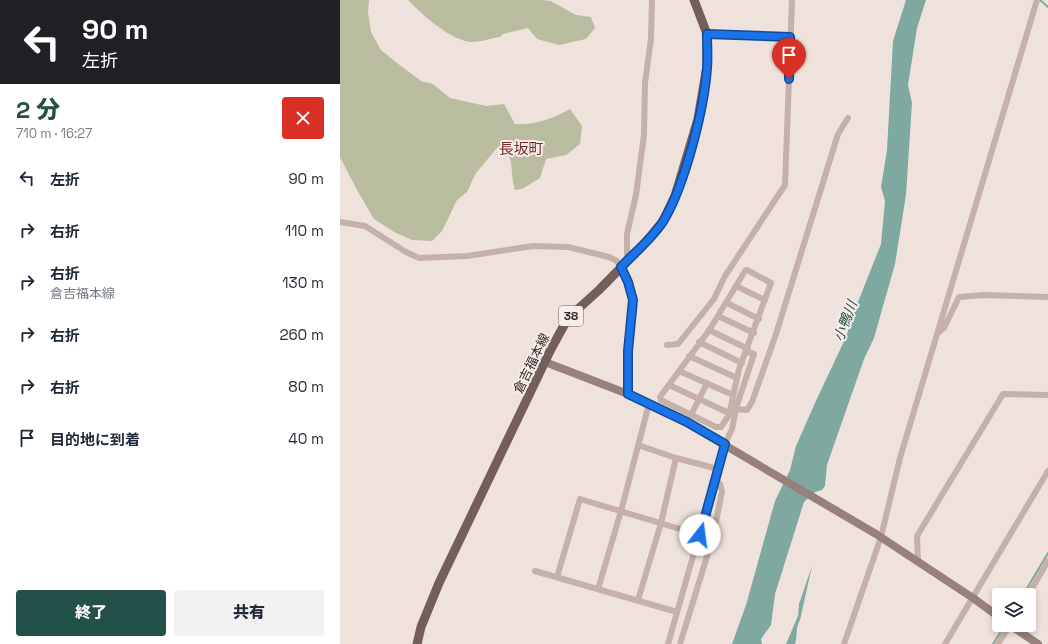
<!DOCTYPE html>
<html lang="ja">
<meta charset="utf-8">
<style>
:root{--surface:#fff;--page:#f2f2f3;--text:#1f2937;--muted:#747a83;--accent:#235048}
body{margin:0;font-family:"Space Grotesk","Noto Sans JP",sans-serif;background:var(--page);color:var(--text);height:100vh;display:flex;flex-direction:column;font-size:15px;white-space:nowrap}
*{box-sizing:border-box;margin:0}
p{font-size:13px;color:var(--muted)}
.icon{flex:none;width:22px;height:22px;fill:none;stroke:currentColor;stroke-width:2;stroke-linecap:round;stroke-linejoin:round}
.map{position:relative;flex:1;overflow:hidden}
.details{display:flex;flex-direction:column;background:var(--surface);width:340px}
.details>*{flex:none}
.banner{background:#202124;color:#fff;overflow:hidden}
.buttons{position:absolute;left:652px;top:588px;display:grid;gap:8px}
.buttons a{display:grid;place-items:center;width:44px;height:44px;border-radius:4px;background:var(--surface);box-shadow:0 2px 6px #0003;font-size:20px}
.pin{position:absolute;display:grid;place-items:center;width:34px;height:34px;color:#fff;margin:-41px -17px;border-radius:50% 50% 50% 0;rotate:-45deg;box-shadow:0 0 4px #0007}
.pin .icon{rotate:45deg}
.me{position:absolute;width:44px;margin:-22px;rotate:15deg;stroke-linejoin:round;filter:drop-shadow(0 0 3px #0008)}
.turn{display:flex;align-items:center;gap:14px;height:84px;padding:0 16px;font-size:18px}
.turn .icon{width:52px;height:52px;stroke-width:2.5}
.turn b{display:block;font-size:28px;line-height:34px}
.round{display:grid;place-items:center;flex:none;width:42px;height:42px;border-radius:4px;background:var(--page)}
.overview{display:flex;align-items:center;justify-content:space-between;height:68px;padding:0 16px}
h1{font-size:24px;font-weight:800;line-height:30px;color:var(--accent)}
.primary-button{display:flex;gap:8px;margin-top:auto;padding:8px 16px}
.primary-button a{flex:1;height:46px;border-radius:4px;background:var(--accent);color:#fff;font-size:16px;font-weight:800;line-height:46px;text-align:center}
.primary-button a+a{background:var(--page);color:var(--text)}
ul{padding:0;list-style:none}
li{display:flex;align-items:center;gap:12px;height:52px;padding:0 16px}
li div{flex:1}
li b{display:block;font-size:15px}
li em{font-style:normal}
main{display:flex;flex:1;min-height:0}
.map>svg:first-child{display:block}
.green{fill:#b9bc9e}
.water{fill:#7fa8a0}
.lines{fill:none;stroke-linecap:round;stroke-linejoin:round}
.stream{stroke:#7fa8a0;stroke-width:2}
.street{stroke:#c5b0aa;stroke-width:6}
.secondary{stroke:#98807c;stroke-width:8}
.primary{stroke:#745e5c;stroke-width:9}
.route-casing{stroke:#114b97;stroke-width:10}
.route{stroke:#1a73e8;stroke-width:7}
.labels{text-anchor:middle;stroke-width:4;stroke-linejoin:round;paint-order:stroke}
.shield{fill:#f7ede8;stroke:#6e6462;stroke-width:1}
.shield-label{font-size:12px;font-weight:bold;fill:#342929}
.street-label{font-size:13px;fill:#342929;stroke:#f7ede8}
.water-label{font-size:14px;font-style:italic;fill:#235048;stroke:#f7ede8}
.quarter-label{font-size:15px;fill:#782d2c;stroke:#f7ede8}
</style>
<main>
<section class="details">
<div class="banner">
<div class="turn"><svg class="icon" aria-label="left" viewBox="0 0 24 24"><path d="M17 20v-9H6M10 6l-5 5 5 5"/></svg><div><b>90 m</b>左折</div></div>
</div>
<div class="overview"><div><h1>2 分</h1><p>710 m · 16:27</p></div><a class="round" style="background:#d93025;color:#fff"><svg class="icon" aria-label="close" viewBox="0 0 24 24"><path d="M6 6l12 12M18 6L6 18"/></svg></a></div>
<ul>
<li><svg class="icon" aria-label="left" viewBox="0 0 24 24"><path d="M17 20v-9H6M10 6l-5 5 5 5"/></svg><div><b>左折</b></div><em>90 m</em></li>
<li><svg class="icon" aria-label="right" viewBox="0 0 24 24"><path d="M7 20v-9h11M14 6l5 5-5 5"/></svg><div><b>右折</b></div><em>110 m</em></li>
<li><svg class="icon" aria-label="right" viewBox="0 0 24 24"><path d="M7 20v-9h11M14 6l5 5-5 5"/></svg><div><b>右折</b><p>倉吉福本線</p></div><em>130 m</em></li>
<li><svg class="icon" aria-label="right" viewBox="0 0 24 24"><path d="M7 20v-9h11M14 6l5 5-5 5"/></svg><div><b>右折</b></div><em>260 m</em></li>
<li><svg class="icon" aria-label="right" viewBox="0 0 24 24"><path d="M7 20v-9h11M14 6l5 5-5 5"/></svg><div><b>右折</b></div><em>80 m</em></li>
<li><svg class="icon" aria-label="arrive" viewBox="0 0 24 24"><path d="M6 21V4h12l-3 4 3 4H6"/></svg><div><b>目的地に到着</b></div><em>40 m</em></li>
</ul>
<div class="primary-button"><a>終了</a><a>共有</a></div>
</section>
<div class="map">
<svg width="708" height="644" viewBox="0 0 708 644">
<rect width="100%" height="100%" fill="#efe2dd"/>
<g class="green">
<path d="M0,0H29L28,12L31,32L41,50L57,63L81,81L93,84L110,98L146,106L164,104L175,124C193,126 214,118 230,109L242,126L240,144L226,155L206,159L200,178L182,189L175,190C169,171 176,161 162,145L156,149L136,173L127,192L117,200L102,231L92,241L72,240L54,232L34,219L17,190L0,157Z"/>
<path d="M68,0H200L211,1L236,15L251,17L255,28L246,39L219,45L197,39L188,28L163,34L160,37C150,38 142,42 132,42C113,42 81,14 68,0Z"/>
</g>
<g class="water">
<path d="M566,0H586L577,28L568,85L572,103L566,195L555,264L534,338L524,359L487,465L485,486L482,490L475,492L464,502L435,594L431,625L421,639L422,644H392L406,605L435,501L450,470L456,446L475,403L506,337L516,307L541,244L545,201L541,187L547,150L553,41Z"/>
<path d="M472,566L460,620C455,628 458,635 455,644H446L458,616L459,604Z"/>
</g>
<g class="lines">
<g class="stream">
<path d="M700,0L708,7"/>
<path d="M683,595L708,553"/>
<path d="M653,644L665,625"/>
</g>
<g class="street">
<path d="M367,34L450,37"/>
<path d="M0,222L25,226L66,252L79,258L127,256L193,246L228,247L269,257L277,261L288,282L293,300L288,351V394"/>
<path d="M287,260V234L296,195L304,135L305,83L311,39L312,0"/>
<path d="M407,270L431,283L399,369L389,415L381,427H376L321,400L320,397L370,329L405,271Z"/>
<path d="M396,286L425,300"/>
<path d="M387,303L419,319"/>
<path d="M378,316L414,333"/>
<path d="M369,330L408,349"/>
<path d="M598,333L604,328L619,297L644,295L708,297"/>
<path d="M359,342L402,363"/>
<path d="M327,345L338,344L374,299L385,276L445,185L452,0"/>
<path d="M349,356L397,378"/>
<path d="M339,371L393,395"/>
<path d="M329,385L389,413"/>
<path d="M397,409L407,410L412,402L436,334L498,134L508,118"/>
<path d="M351,415L367,383"/>
<path d="M298,445L336,458L378,469"/>
<path d="M578,561L577,536L663,394L708,395"/>
<path d="M195,571L337,612"/>
<path d="M217,577L240,499L360,535"/>
<path d="M258,589L281,511L309,404"/>
<path d="M688,595L708,561"/>
<path d="M298,600L321,523L336,458"/>
<path d="M328,644L385,444L392,429L397,405L414,354L407,352"/>
<path d="M340,644L373,537L382,491L380,484L375,479"/>
<path d="M504,644L541,537L560,458L697,0"/>
<path d="M605,644L708,471"/>
<path d="M658,644L670,625"/>
</g>
<g class="secondary">
<path d="M205,362L288,394L347,423L536,534L633,598L659,617"/>
<path d="M670,625L698,644"/>
</g>
<path class="primary" d="M77,644L81,627L99,583L211,349L228,318L259,290L305,243L323,221L335,196L358,119L367,66V34L354,0"/>
</g>
<g class="lines">
<defs>
<path id="route" d="M360,535L385,444L347,422L288,394V351L293,300L288,282L281,267C295,252 313,238 324,220C345,184 364,110 367,68C368,57 367,45 367,34L450,37L449,79"/>
</defs>
<use href="#route" class="route-casing"/>
<use href="#route" class="route"/>
</g>
<g class="labels">
<rect class="shield" x="219" y="306" width="24" height="20" rx="3"/>
<g class="shield-label">
<text x="231" y="320">38</text>
</g>
<g class="street-label">
<text transform="translate(191 363) rotate(-64)" y="5">倉吉福本線</text>
</g>
<g class="water-label">
<text transform="translate(505 321) rotate(-69)" y="5">小鴨川</text>
</g>
<g class="quarter-label">
<text x="181" y="154">長坂町</text>
</g>
</g>
</svg>
<div class="buttons">
<a><svg class="icon" aria-label="layers" viewBox="0 0 24 24"><path d="M12 4l9 5-9 5-9-5zM3 14l9 5 9-5"/></svg></a>
</div>
<div class="pin" style="left:449px;top:79px;background:#d93025"><svg class="icon" aria-label="arrive" viewBox="0 0 24 24"><path d="M6 21V4h12l-3 4 3 4H6"/></svg></div>
<svg class="me" style="left:360px;top:535px" viewBox="-20 -20 40 40"><circle r="19" fill="#fff"/><path d="M0-13L10 11 0 6-10 11z" fill="#1a73e8"/></svg>
</div>
</main>
